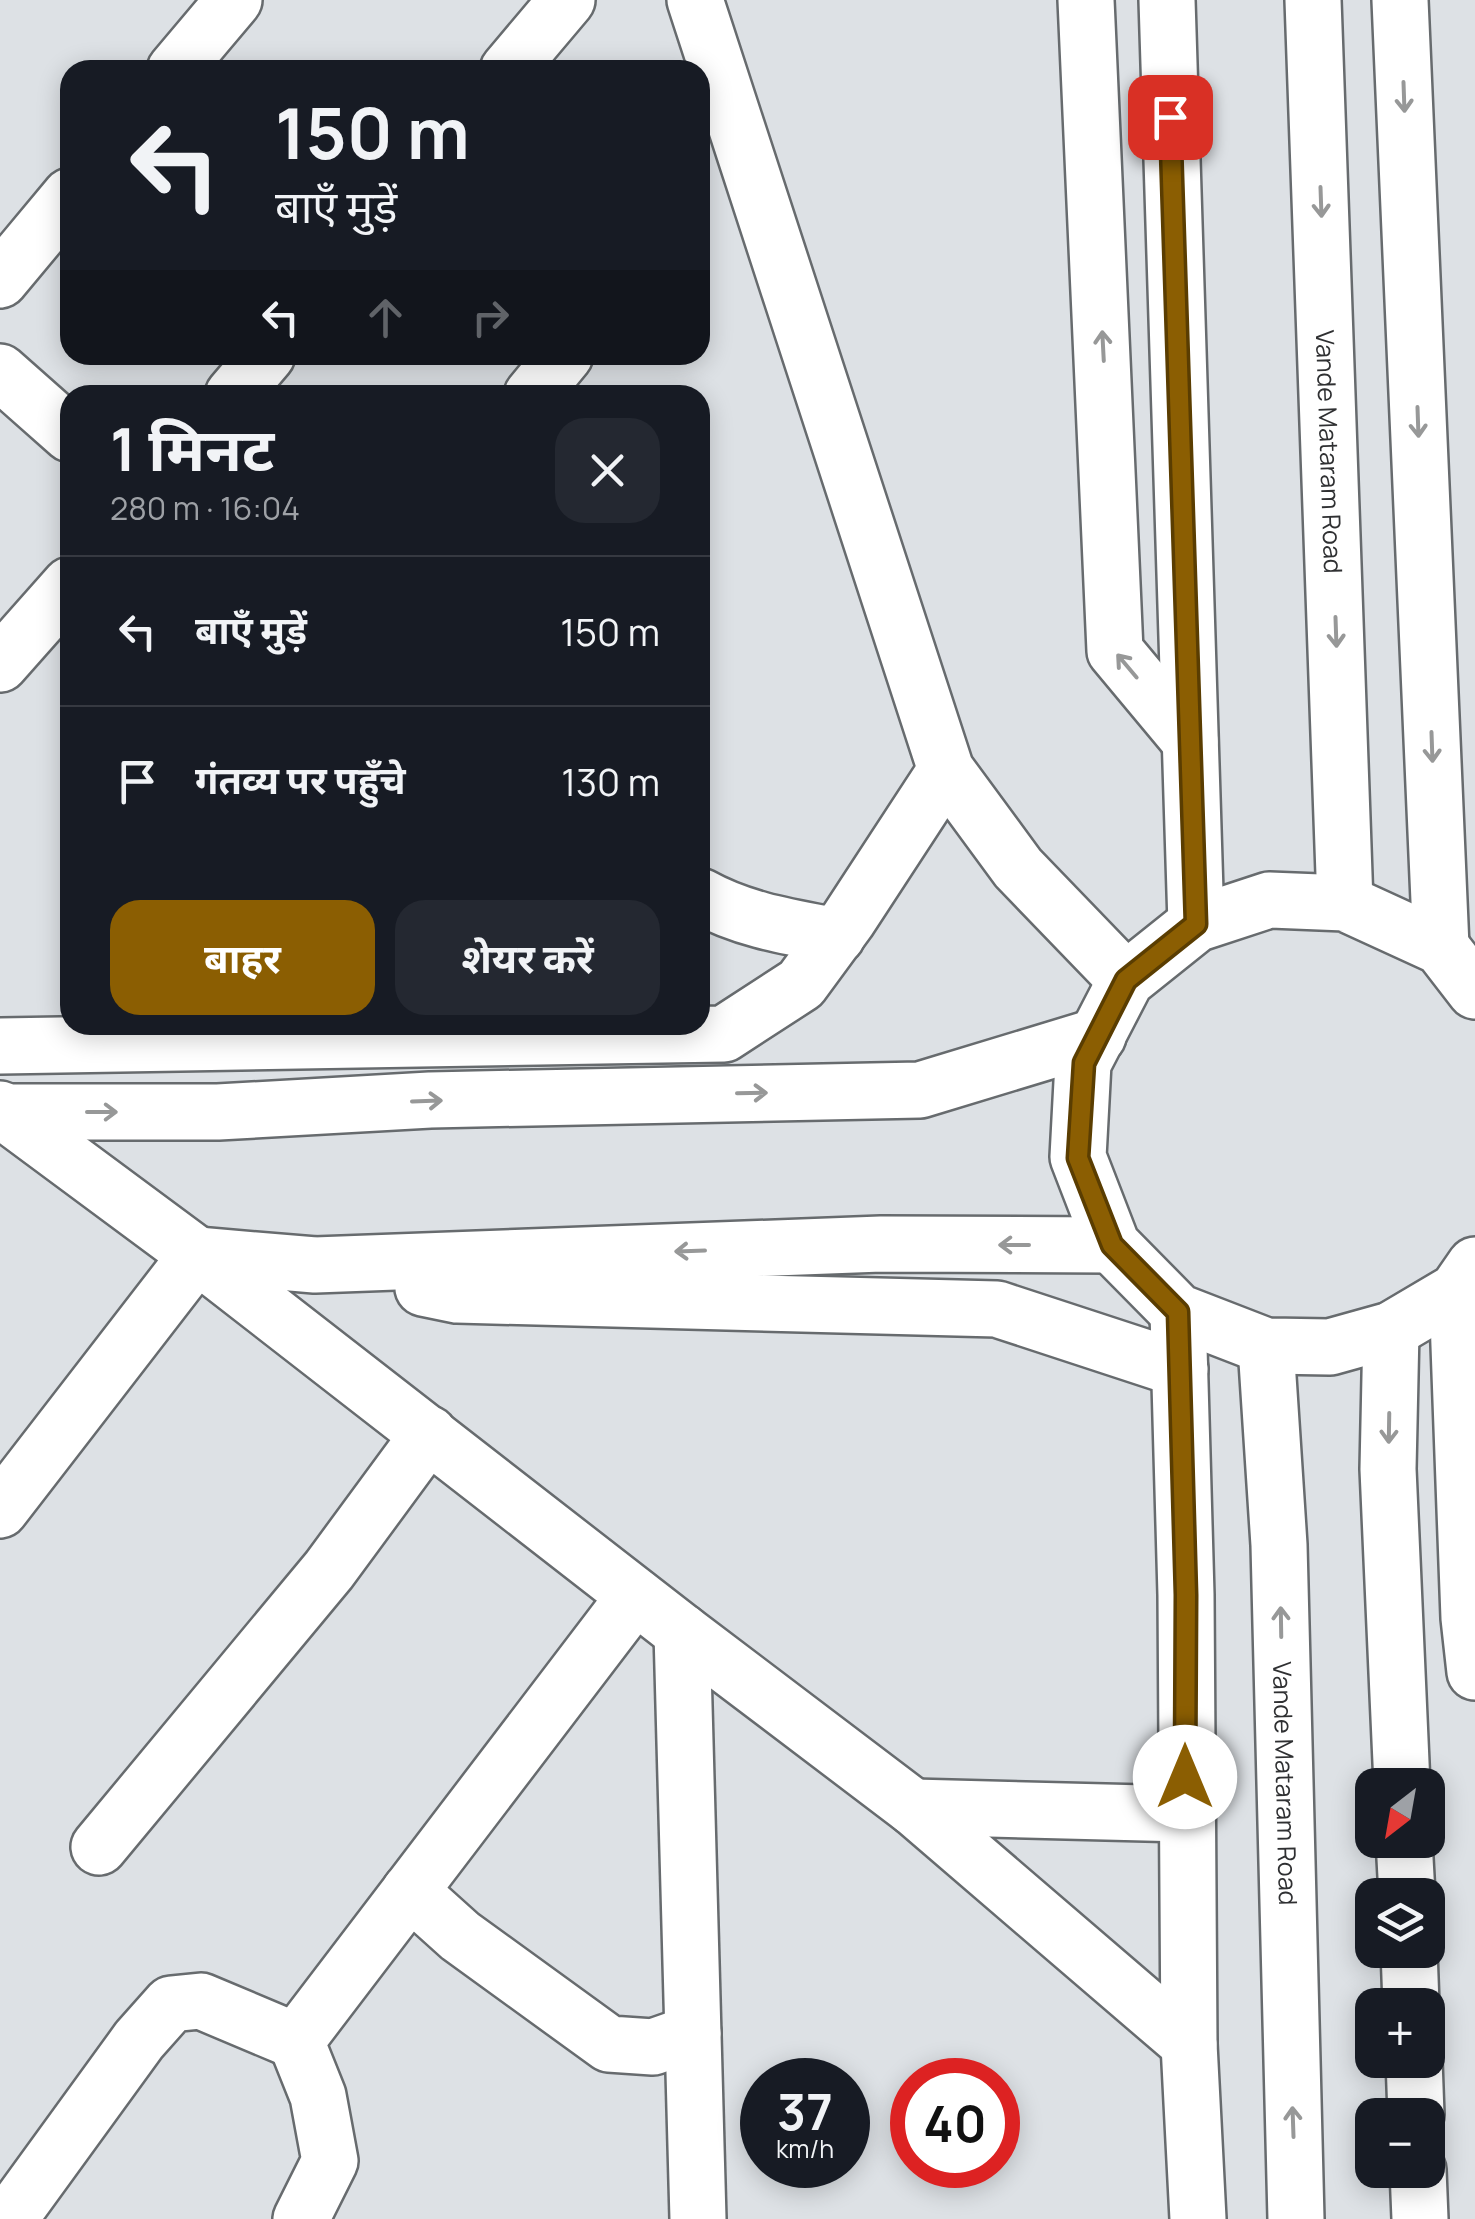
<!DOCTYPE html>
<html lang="hi">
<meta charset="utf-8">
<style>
:root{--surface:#171b24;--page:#242831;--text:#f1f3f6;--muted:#9ea1a6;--line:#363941;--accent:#8b5e02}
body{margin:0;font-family:Manrope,"Noto Sans Devanagari",sans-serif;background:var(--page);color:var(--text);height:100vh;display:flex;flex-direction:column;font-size:38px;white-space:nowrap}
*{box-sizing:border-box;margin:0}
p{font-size:32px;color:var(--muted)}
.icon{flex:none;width:55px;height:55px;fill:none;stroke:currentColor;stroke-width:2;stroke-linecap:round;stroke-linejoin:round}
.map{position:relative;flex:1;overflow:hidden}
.details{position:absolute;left:60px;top:385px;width:650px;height:650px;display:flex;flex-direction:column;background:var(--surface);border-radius:30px;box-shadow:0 5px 25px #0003}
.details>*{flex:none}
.top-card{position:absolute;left:60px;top:60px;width:650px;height:305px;border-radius:30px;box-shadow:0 5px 25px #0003;background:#171b24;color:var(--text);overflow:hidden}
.needle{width:65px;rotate:211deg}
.fabs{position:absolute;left:1355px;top:1768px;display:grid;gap:20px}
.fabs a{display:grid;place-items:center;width:90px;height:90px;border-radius:20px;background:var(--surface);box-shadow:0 5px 25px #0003;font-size:50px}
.speed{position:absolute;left:740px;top:2058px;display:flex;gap:20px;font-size:50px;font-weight:700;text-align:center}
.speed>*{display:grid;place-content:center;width:130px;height:130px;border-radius:50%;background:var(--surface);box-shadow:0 5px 25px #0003;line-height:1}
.speed small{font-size:25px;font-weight:400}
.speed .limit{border:15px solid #d22;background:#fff;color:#111}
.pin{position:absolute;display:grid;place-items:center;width:85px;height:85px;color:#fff;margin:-42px;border-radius:20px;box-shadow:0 5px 15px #0006}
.me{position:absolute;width:110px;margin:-55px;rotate:0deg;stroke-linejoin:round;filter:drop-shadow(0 0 8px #0008)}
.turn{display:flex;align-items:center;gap:35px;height:210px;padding:0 50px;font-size:45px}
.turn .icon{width:130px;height:130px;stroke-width:2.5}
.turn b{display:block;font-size:70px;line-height:85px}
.lanes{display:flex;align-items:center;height:95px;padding:0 50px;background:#0003;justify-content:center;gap:50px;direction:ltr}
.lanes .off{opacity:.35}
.round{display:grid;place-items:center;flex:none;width:105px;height:105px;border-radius:30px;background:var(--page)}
.headline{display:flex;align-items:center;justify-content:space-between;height:170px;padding:0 50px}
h1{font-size:60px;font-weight:700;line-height:75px}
.cta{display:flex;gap:20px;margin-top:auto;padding:20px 50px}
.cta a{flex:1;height:115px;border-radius:30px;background:var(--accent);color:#fff;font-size:40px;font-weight:700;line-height:115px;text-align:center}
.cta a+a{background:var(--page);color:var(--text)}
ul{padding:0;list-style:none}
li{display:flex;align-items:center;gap:30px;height:150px;padding:0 50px;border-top:2px solid var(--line)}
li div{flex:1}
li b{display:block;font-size:38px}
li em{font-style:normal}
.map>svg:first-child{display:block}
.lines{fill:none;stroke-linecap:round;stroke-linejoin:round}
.minor-casing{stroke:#676b6e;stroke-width:60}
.major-casing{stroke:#676b6e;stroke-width:60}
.minor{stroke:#fff;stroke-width:55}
.major{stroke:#fff;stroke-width:55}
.oneway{stroke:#979898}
.route-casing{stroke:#5a3d01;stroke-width:25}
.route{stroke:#8b5e02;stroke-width:18}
.labels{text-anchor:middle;stroke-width:10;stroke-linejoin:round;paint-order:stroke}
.street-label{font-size:25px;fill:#2f3032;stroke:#eaeff3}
</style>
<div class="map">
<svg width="1475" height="2219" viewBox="0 0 1475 2219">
<rect width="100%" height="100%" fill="#dde1e5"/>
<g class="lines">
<defs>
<g id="minor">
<path d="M695,0L946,770L1018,868L1126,980"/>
<path d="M1086,0L1115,651L1190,741"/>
<path d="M1400,0L1441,947"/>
<path d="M175,70L234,0"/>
<path d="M508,70L567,0"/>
<path d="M0,280L70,196"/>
<path d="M0,372L70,434"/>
<path d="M233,395L267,355"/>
<path d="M532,395L565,355"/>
<path d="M0,664L70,585"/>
<path d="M700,896C743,920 789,927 837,936"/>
<path d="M0,1046L724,1034L801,984L848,920L946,770"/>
<path d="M0,1109L197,1255L682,1632L913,1807L1189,2044"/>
<path d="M5,1112H218L430,1100L920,1090L1098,1036"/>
<path d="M197,1255L315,1265L881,1244L1112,1245"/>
<path d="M423,1288L457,1295L997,1309L1180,1369"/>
<path d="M1475,1289L1457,1291L1469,1618L1475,1672"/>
<path d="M1178,1312L1186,1595L1189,2044L1198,2219"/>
<path d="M0,1510L197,1255"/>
<path d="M682,1632L698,2219"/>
<path d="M913,1807L1185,1814"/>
<path d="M99,1847L329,1570L429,1434"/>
<path d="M410,1891L460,1936L609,2044L653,2047L693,2033"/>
<path d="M9,2219L139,2040L171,2004L201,2001L296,2041"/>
<path d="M301,2219L330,2161L318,2096L296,2041L635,1596"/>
</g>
<g id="major">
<path d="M1167,0L1196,924"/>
<path id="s1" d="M1313,0L1345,903"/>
<path d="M1475,991L1441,947L1345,903L1269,900L1196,924L1126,980L1083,1063L1078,1157L1112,1245L1178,1312L1266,1346L1330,1347L1391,1330L1457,1291L1475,1265"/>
<path d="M1391,1330L1388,1469L1402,1785"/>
<path id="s2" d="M1266,1346L1279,1545L1296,2219"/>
<path d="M1404,1840L1407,1895"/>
<path d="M1409,1950L1411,2005"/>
<path d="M1414,2060L1416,2115"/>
<path d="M1418,2170L1420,2219"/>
</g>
</defs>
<use href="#minor" class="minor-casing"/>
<use href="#major" class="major-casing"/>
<use href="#minor" class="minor"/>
<use href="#major" class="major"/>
</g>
<defs><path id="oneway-shaft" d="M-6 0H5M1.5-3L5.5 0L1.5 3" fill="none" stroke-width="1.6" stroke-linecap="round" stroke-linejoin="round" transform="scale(2.5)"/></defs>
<g class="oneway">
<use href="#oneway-shaft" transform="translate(1404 97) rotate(88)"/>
<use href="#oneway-shaft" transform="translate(1321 202) rotate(88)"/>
<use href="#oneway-shaft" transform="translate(1103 346) rotate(-93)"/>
<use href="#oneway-shaft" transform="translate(1418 422) rotate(88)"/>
<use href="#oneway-shaft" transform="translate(1336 632) rotate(88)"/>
<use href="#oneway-shaft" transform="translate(1127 666) rotate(-130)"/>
<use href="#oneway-shaft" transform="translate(1432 747) rotate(88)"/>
<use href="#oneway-shaft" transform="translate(752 1093) rotate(-1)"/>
<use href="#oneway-shaft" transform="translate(427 1101) rotate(-2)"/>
<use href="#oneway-shaft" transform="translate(102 1112)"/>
<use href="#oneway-shaft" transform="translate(1014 1245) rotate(-180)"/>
<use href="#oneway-shaft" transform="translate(690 1251) rotate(178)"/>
<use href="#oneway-shaft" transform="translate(1389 1428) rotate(91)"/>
<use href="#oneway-shaft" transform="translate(1281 1622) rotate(-91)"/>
<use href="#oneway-shaft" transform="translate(1293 2122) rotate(-92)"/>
</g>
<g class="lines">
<defs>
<path id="route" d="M1170,117L1196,924L1126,980L1084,1063L1078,1158L1112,1245L1178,1312L1186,1595L1185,1777"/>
</defs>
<use href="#route" class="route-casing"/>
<use href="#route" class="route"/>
</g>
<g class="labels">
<g class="street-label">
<text dy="9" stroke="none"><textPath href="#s1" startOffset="452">Vande Mataram Road</textPath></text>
<text dy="9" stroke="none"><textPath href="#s2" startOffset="438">Vande Mataram Road</textPath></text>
</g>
</g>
</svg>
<div class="fabs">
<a><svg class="needle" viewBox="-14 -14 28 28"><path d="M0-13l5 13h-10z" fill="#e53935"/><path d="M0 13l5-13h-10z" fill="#9ea1a6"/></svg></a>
<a><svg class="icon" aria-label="layers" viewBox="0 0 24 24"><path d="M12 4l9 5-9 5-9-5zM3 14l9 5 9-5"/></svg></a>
<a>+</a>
<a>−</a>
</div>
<div class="speed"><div>37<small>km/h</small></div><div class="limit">40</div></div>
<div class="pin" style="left:1170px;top:117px;background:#d93025"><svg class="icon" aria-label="arrive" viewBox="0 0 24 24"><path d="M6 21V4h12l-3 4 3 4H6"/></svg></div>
<svg class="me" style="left:1185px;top:1777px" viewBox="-20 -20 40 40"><circle r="19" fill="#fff"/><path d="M0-13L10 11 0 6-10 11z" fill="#8b5e02"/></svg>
<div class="top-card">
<div class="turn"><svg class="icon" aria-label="left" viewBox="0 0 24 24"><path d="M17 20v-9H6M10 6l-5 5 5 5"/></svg><div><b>150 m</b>बाएँ मुड़ें</div></div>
<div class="lanes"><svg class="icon" aria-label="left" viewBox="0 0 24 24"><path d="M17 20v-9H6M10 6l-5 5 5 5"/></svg><svg class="icon off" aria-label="ahead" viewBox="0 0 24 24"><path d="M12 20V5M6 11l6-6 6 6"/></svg><svg class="icon off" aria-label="right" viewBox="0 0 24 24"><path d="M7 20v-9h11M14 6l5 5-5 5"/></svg></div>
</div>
<section class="details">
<div class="headline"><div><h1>1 मिनट</h1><p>280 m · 16:04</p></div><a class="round"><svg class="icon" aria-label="close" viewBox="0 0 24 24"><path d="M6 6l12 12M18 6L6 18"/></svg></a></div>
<ul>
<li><svg class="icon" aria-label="left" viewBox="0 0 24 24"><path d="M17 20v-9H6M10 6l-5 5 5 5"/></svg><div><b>बाएँ मुड़ें</b></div><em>150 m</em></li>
<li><svg class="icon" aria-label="arrive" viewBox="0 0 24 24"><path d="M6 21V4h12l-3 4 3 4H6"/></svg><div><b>गंतव्य पर पहुँचे</b></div><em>130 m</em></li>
</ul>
<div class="cta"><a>बाहर</a><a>शेयर करें</a></div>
</section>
</div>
